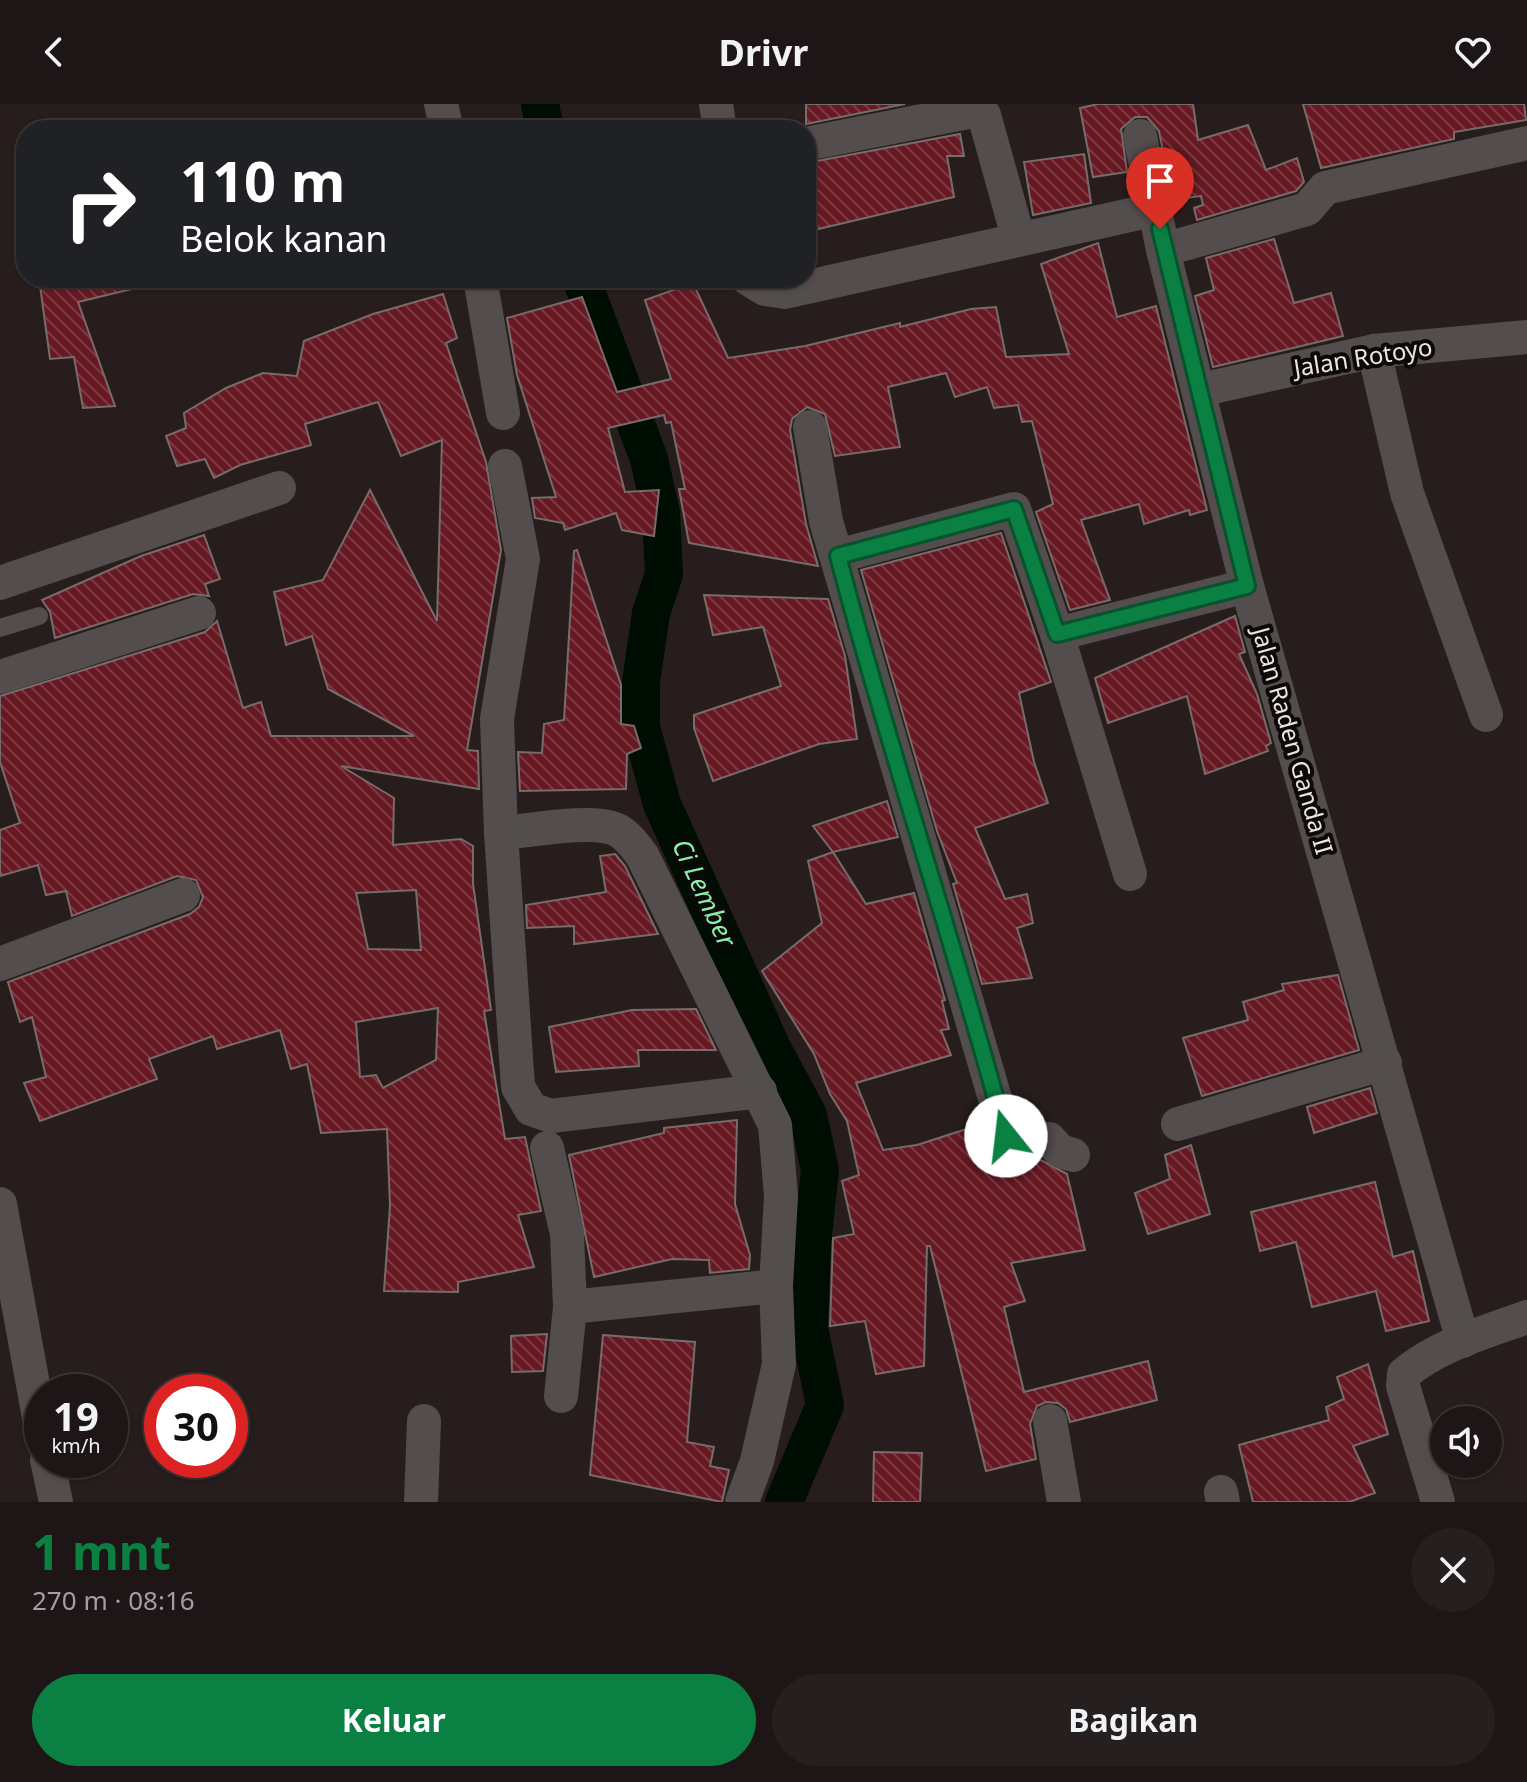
<!DOCTYPE html>
<html lang="id">
<meta charset="utf-8">
<style>
:root{--surface:#1e1616;--page:#261f1f;--text:#f1f3f6;--muted:#a19fa1;--line:#3c3535;--accent:#0b8043}
body{margin:0;font-family:"Noto Sans",sans-serif;background:var(--page);color:var(--text);height:100vh;display:flex;flex-direction:column;font-size:30px;white-space:nowrap}
*{box-sizing:border-box;margin:0}
p{font-size:26px;color:var(--muted)}
.icon{flex:none;width:44px;height:44px;fill:none;stroke:currentColor;stroke-width:2;stroke-linecap:round;stroke-linejoin:round}
.map{position:relative;height:1398px;overflow:hidden}
.details{display:flex;flex-direction:column;background:var(--surface);flex:1}
.details>*{flex:none}
.banner{position:absolute;left:16px;top:16px;width:800px;height:168px;border-radius:32px;box-shadow:0 2px 6px #0004,0 0 0 2px var(--line);background:#202124;color:#fff;overflow:hidden}
.controls{position:absolute;left:1430px;top:1302px;display:grid;gap:16px}
.controls a{display:grid;place-items:center;width:72px;height:72px;border-radius:50%;background:var(--surface);box-shadow:0 2px 6px #0004,0 0 0 2px var(--line);font-size:40px}
.speed{position:absolute;left:24px;top:1270px;display:flex;gap:16px;font-size:40px;font-weight:700;text-align:center}
.speed>*{display:grid;place-content:center;width:104px;height:104px;border-radius:50%;background:var(--surface);box-shadow:0 2px 6px #0004,0 0 0 2px var(--line);line-height:1}
.speed small{font-size:20px;font-weight:400}
.speed .limit{border:12px solid #d22;background:#fff;color:#111}
.pin{position:absolute;display:grid;place-items:center;width:68px;height:68px;color:#fff;margin:-82px -34px;border-radius:50% 50% 50% 0;rotate:-45deg;box-shadow:0 0 8px #0007}
.pin .icon{rotate:45deg}
.me{position:absolute;width:88px;margin:-44px;rotate:344deg;stroke-linejoin:round;filter:drop-shadow(0 0 6px #0008)}
.turn{display:flex;align-items:center;gap:28px;height:168px;padding:0 32px;font-size:36px}
.turn .icon{width:104px;height:104px;stroke-width:2.5}
.turn b{display:block;font-size:56px;line-height:68px}
.round{display:grid;place-items:center;flex:none;width:84px;height:84px;border-radius:42px;background:var(--page)}
.overview{display:flex;align-items:center;justify-content:space-between;height:136px;padding:0 32px}
h1{font-size:48px;font-weight:700;line-height:60px;color:var(--accent)}
.cta{display:flex;gap:16px;margin-top:auto;padding:16px 32px}
.cta a{flex:1;height:92px;border-radius:48px;background:var(--accent);color:#fff;font-size:32px;font-weight:700;line-height:92px;text-align:center}
.cta a+a{background:var(--page);color:var(--text)}
header{display:flex;justify-content:space-between;align-items:center;height:104px;padding:0 32px;background:var(--surface);font-size:36px;font-weight:700}
.map>svg:first-child{display:block}
.lines{fill:none;stroke-linecap:round;stroke-linejoin:round}
.canal{stroke:#000d02;stroke-width:38}
.building{fill:url(#building-back-hatch);stroke:#786b6b;stroke-width:2;fill-rule:evenodd}
.lane{stroke:#534d4d;stroke-width:18}
.street{stroke:#534d4d;stroke-width:34}
.route-casing{stroke:#07532c;stroke-width:20}
.route{stroke:#0b8043;stroke-width:14}
.labels{text-anchor:middle;stroke-width:8;stroke-linejoin:round;paint-order:stroke}
.street-label{font-size:24px;fill:#ede5e5;stroke:#0d0908}
.water-label{font-size:26px;font-style:italic;fill:#8af1a9;stroke:#0d0908}
</style>
<header><svg class="icon" aria-label="back" viewBox="0 0 24 24"><path d="M15 5l-7 7 7 7"/></svg>Drivr<svg class="icon" aria-label="heart" viewBox="0 0 24 24"><path d="M12 20l-8-8c-3-5 5-10 8-4 3-6 11-1 8 4z"/></svg></header>
<div class="map">
<svg width="1527" height="1398" viewBox="0 0 1527 1398">
<defs>
<pattern id="building-back-hatch" width="6" height="6" patternUnits="userSpaceOnUse" patternTransform="scale(2)"><rect width="6" height="6" fill="#671922"/><path d="M-1 5l2 2M0 0l6 6M5-1l2 2" fill="none" stroke="#7d3a42"/></pattern>
</defs>
<rect width="100%" height="100%" fill="#281d1d"/>
<g class="lines">
<g class="canal">
<path d="M540,0L545,26"/>
<path d="M581,174L649,355L661,409L664,470L651,509L641,578V623L662,700L772,944L808,1011L820,1066L812,1140L809,1224L825,1301L784,1398"/>
</g>
</g>
<g class="building">
<path d="M806,0H905L806,20Z"/>
<path d="M1098,0H1193L1198,36L1248,21L1266,66L1297,54L1304,78L1296,87L1197,116L1194,104L1203,101L1201,92L1177,95L1171,61L1166,62L1159,27L1147,13H1135L1121,25L1127,68L1093,73L1080,4Z"/>
<path d="M1303,0H1524L1526,16L1454,28V35L1321,64Z"/>
<path d="M960,30L964,52H947L954,93L810,127L806,59Z"/>
<path d="M1084,50L1091,99L1033,111L1024,58Z"/>
<path d="M1274,135L1294,199L1331,189L1343,232L1213,263L1195,192L1214,186L1206,154Z"/>
<path d="M1098,139L1117,213L1156,202L1207,406L1190,411L1189,406L1144,420L1139,400L1081,416L1110,496L1070,506L1036,408L1053,400L1032,317L1022,318L1018,301L994,304L987,283L955,293L946,269L888,283L900,343L835,352L825,310L807,303L792,315L790,326L806,420L818,462L689,439L679,385H685L671,318L666,319L664,311L608,324L625,388L659,386L654,432L622,426L616,409L565,426L563,419L535,414L532,394L556,393L517,271L507,214L582,193L617,288L671,275L645,196L693,179L728,254L805,242L900,219V223L971,205L996,203L1006,253L1069,250L1041,160Z"/>
<path d="M39,174H130L132,185L78,198L115,302L83,304L74,253L50,255Z"/>
<path d="M443,190L457,234L446,239L486,358L501,446L467,646L478,647L479,685L341,662L394,694L393,741L461,735L473,742V780L491,906L484,907L505,1035L525,1033L541,1107L518,1111L534,1163L458,1178V1188L384,1187L390,1102L387,1025L321,1029L307,960L291,965L280,926L217,945L213,932L149,955L157,975L40,1017L24,979L46,973L32,913L20,918L8,878L190,810L199,803L203,793L196,776L177,772L72,812L66,787L46,791L38,761L0,772V726L20,719L0,658V592L205,528L217,517L243,604L261,598L271,632H414L328,585L312,532L286,541L274,488L323,476L370,386L437,517L442,336L401,352L378,298L305,320L311,341L240,361L214,374L205,355L177,362L166,332L186,324L184,309L226,284L263,269L297,272L304,237L373,210ZM416,786L421,846L368,845L356,789ZM438,904L436,956L383,984L376,971L360,973L356,918Z"/>
<path d="M1001,429L1051,578L1019,589L1034,658L1048,699L975,724L1005,795L1027,790L1033,819L1017,824L1032,874L982,880L953,780L957,779L937,727L861,466Z"/>
<path d="M204,431L220,475L205,480L209,492L193,490L55,534L50,508L42,496L141,452Z"/>
<path d="M577,446L621,581V620L634,622L641,644L627,650L626,685L520,687L518,648L542,649L544,620L564,616L574,447Z"/>
<path d="M704,491L828,495L845,552L857,635L819,640L713,677L694,624V611L781,582L763,523L713,531Z"/>
<path d="M1235,512L1245,548L1239,550L1257,590L1271,639L1266,642L1268,647L1205,670L1187,592L1108,619L1095,574Z"/>
<path d="M887,697L898,733L833,748L813,722Z"/>
<path d="M833,748L866,800L914,789L945,896L942,897L949,925L941,926L951,951L856,979L883,1046L917,1041L982,1020L987,1038L1004,1054L1007,1063L1041,1056L1067,1070L1085,1146L1011,1159L1025,1197L1004,1203L1024,1288L1148,1257L1157,1296L1070,1318L1066,1305L1058,1299L1046,1298L1037,1302L1030,1320L1036,1355L986,1367L930,1142H927L924,1262L876,1270L865,1217L830,1222L833,1134L854,1130L842,1077L859,1071L847,1017L830,990L814,950L762,867L822,819L808,757Z"/>
<path d="M615,750L625,762L658,830L574,840V822L527,824L526,801L606,788L600,752Z"/>
<path d="M1338,871L1359,946L1202,992L1183,934L1248,916L1243,898L1284,886L1282,880Z"/>
<path d="M696,905L716,946H638L639,962L556,968L549,923L632,906Z"/>
<path d="M1370,984L1377,1009L1314,1029L1307,1003Z"/>
<path d="M737,1016L735,1100L750,1151L749,1165L710,1169L709,1156L672,1155L594,1173L569,1051L664,1029V1024Z"/>
<path d="M1191,1041L1210,1110L1148,1130L1135,1089L1170,1075L1165,1051Z"/>
<path d="M1375,1078L1393,1153L1413,1147L1429,1217L1386,1227L1376,1187L1312,1203L1296,1138L1260,1147L1251,1108Z"/>
<path d="M547,1230L543,1267L512,1268L511,1232Z"/>
<path d="M603,1231L695,1238L687,1338L714,1343L710,1362L729,1366L722,1398L590,1371Z"/>
<path d="M1368,1260L1388,1330L1353,1342L1375,1389L1349,1398H1253L1239,1341L1329,1316L1326,1303L1344,1295L1337,1273Z"/>
<path d="M874,1348L922,1349L920,1398H873Z"/>
</g>
<g class="lines">
<path class="lane" d="M0,524L39,512"/>
<g class="street">
<path d="M441,0L447,26"/>
<path d="M716,0L720,26"/>
<path d="M1140,32L1163,146L1247,482L1463,1237"/>
<path d="M806,40L978,6L984,11L1018,133"/>
<path d="M1163,146L1307,105L1325,84L1527,39"/>
<path d="M480,174L503,309"/>
<path d="M747,174L765,185L785,188L1157,105"/>
<path d="M1374,247L1407,389L1486,611"/>
<path d="M1200,286L1374,247L1527,233"/>
<path d="M810,323L826,417L1006,1032L1012,1037L1049,1035L1060,1047L1073,1051"/>
<path d="M505,362L523,455L497,615L501,729C529,727 590,715 615,725C627,730 634,741 642,751L775,1021L781,1092L776,1182L779,1260L757,1357L742,1398"/>
<path d="M838,452L1014,405L1057,530L1130,770"/>
<path d="M0,479L279,384"/>
<path d="M1057,530L1247,482"/>
<path d="M0,573L199,509"/>
<path d="M501,729L518,983L531,1005L551,1012L760,987"/>
<path d="M0,860L183,791"/>
<path d="M1178,1020L1385,959"/>
<path d="M547,1044L567,1130L570,1203L561,1292"/>
<path d="M0,1100L42,1330"/>
<path d="M570,1203L776,1182"/>
<path d="M1050,1317L1064,1398"/>
<path d="M47,1356L56,1398"/>
<path d="M1221,1388L1223,1398"/>
<path d="M421,1398L424,1317"/>
<path d="M1438,1398L1403,1282L1404,1270C1438,1241 1486,1228 1527,1213"/>
</g>
</g>
<g class="lines">
<defs>
<path id="route" d="M1006,1032C954,837 889,647 838,452L1014,405L1057,530L1247,482L1160,125"/>
</defs>
<use href="#route" class="route-casing"/>
<use href="#route" class="route"/>
</g>
<g class="labels">
<g class="street-label">
<text transform="translate(1363 254) rotate(-9)" y="8">Jalan Rotoyo</text>
<text transform="translate(1292 637) rotate(74)" y="8">Jalan Raden Ganda II</text>
</g>
<g class="water-label">
<text transform="translate(704 789) rotate(65)" y="9">Ci Lember</text>
</g>
</g>
</svg>
<div class="controls">
<a><svg class="icon" aria-label="sound" viewBox="0 0 24 24"><path d="M4 9h4l5-4v14l-5-4H4zM17 9q2 3 0 6"/></svg></a>
</div>
<div class="speed"><div>19<small>km/h</small></div><div class="limit">30</div></div>
<div class="pin" style="left:1160px;top:125px;background:#d93025"><svg class="icon" aria-label="arrive" viewBox="0 0 24 24"><path d="M6 21V4h12l-3 4 3 4H6"/></svg></div>
<svg class="me" style="left:1006px;top:1032px" viewBox="-20 -20 40 40"><circle r="19" fill="#fff"/><path d="M0-13L10 11 0 6-10 11z" fill="#0b8043"/></svg>
<div class="banner">
<div class="turn"><svg class="icon" aria-label="right" viewBox="0 0 24 24"><path d="M7 20v-9h11M14 6l5 5-5 5"/></svg><div><b>110 m</b>Belok kanan</div></div>
</div>
</div>
<section class="details">
<div class="overview"><div><h1>1 mnt</h1><p>270 m · 08:16</p></div><a class="round"><svg class="icon" aria-label="close" viewBox="0 0 24 24"><path d="M6 6l12 12M18 6L6 18"/></svg></a></div>
<div class="cta"><a>Keluar</a><a>Bagikan</a></div>
</section>
